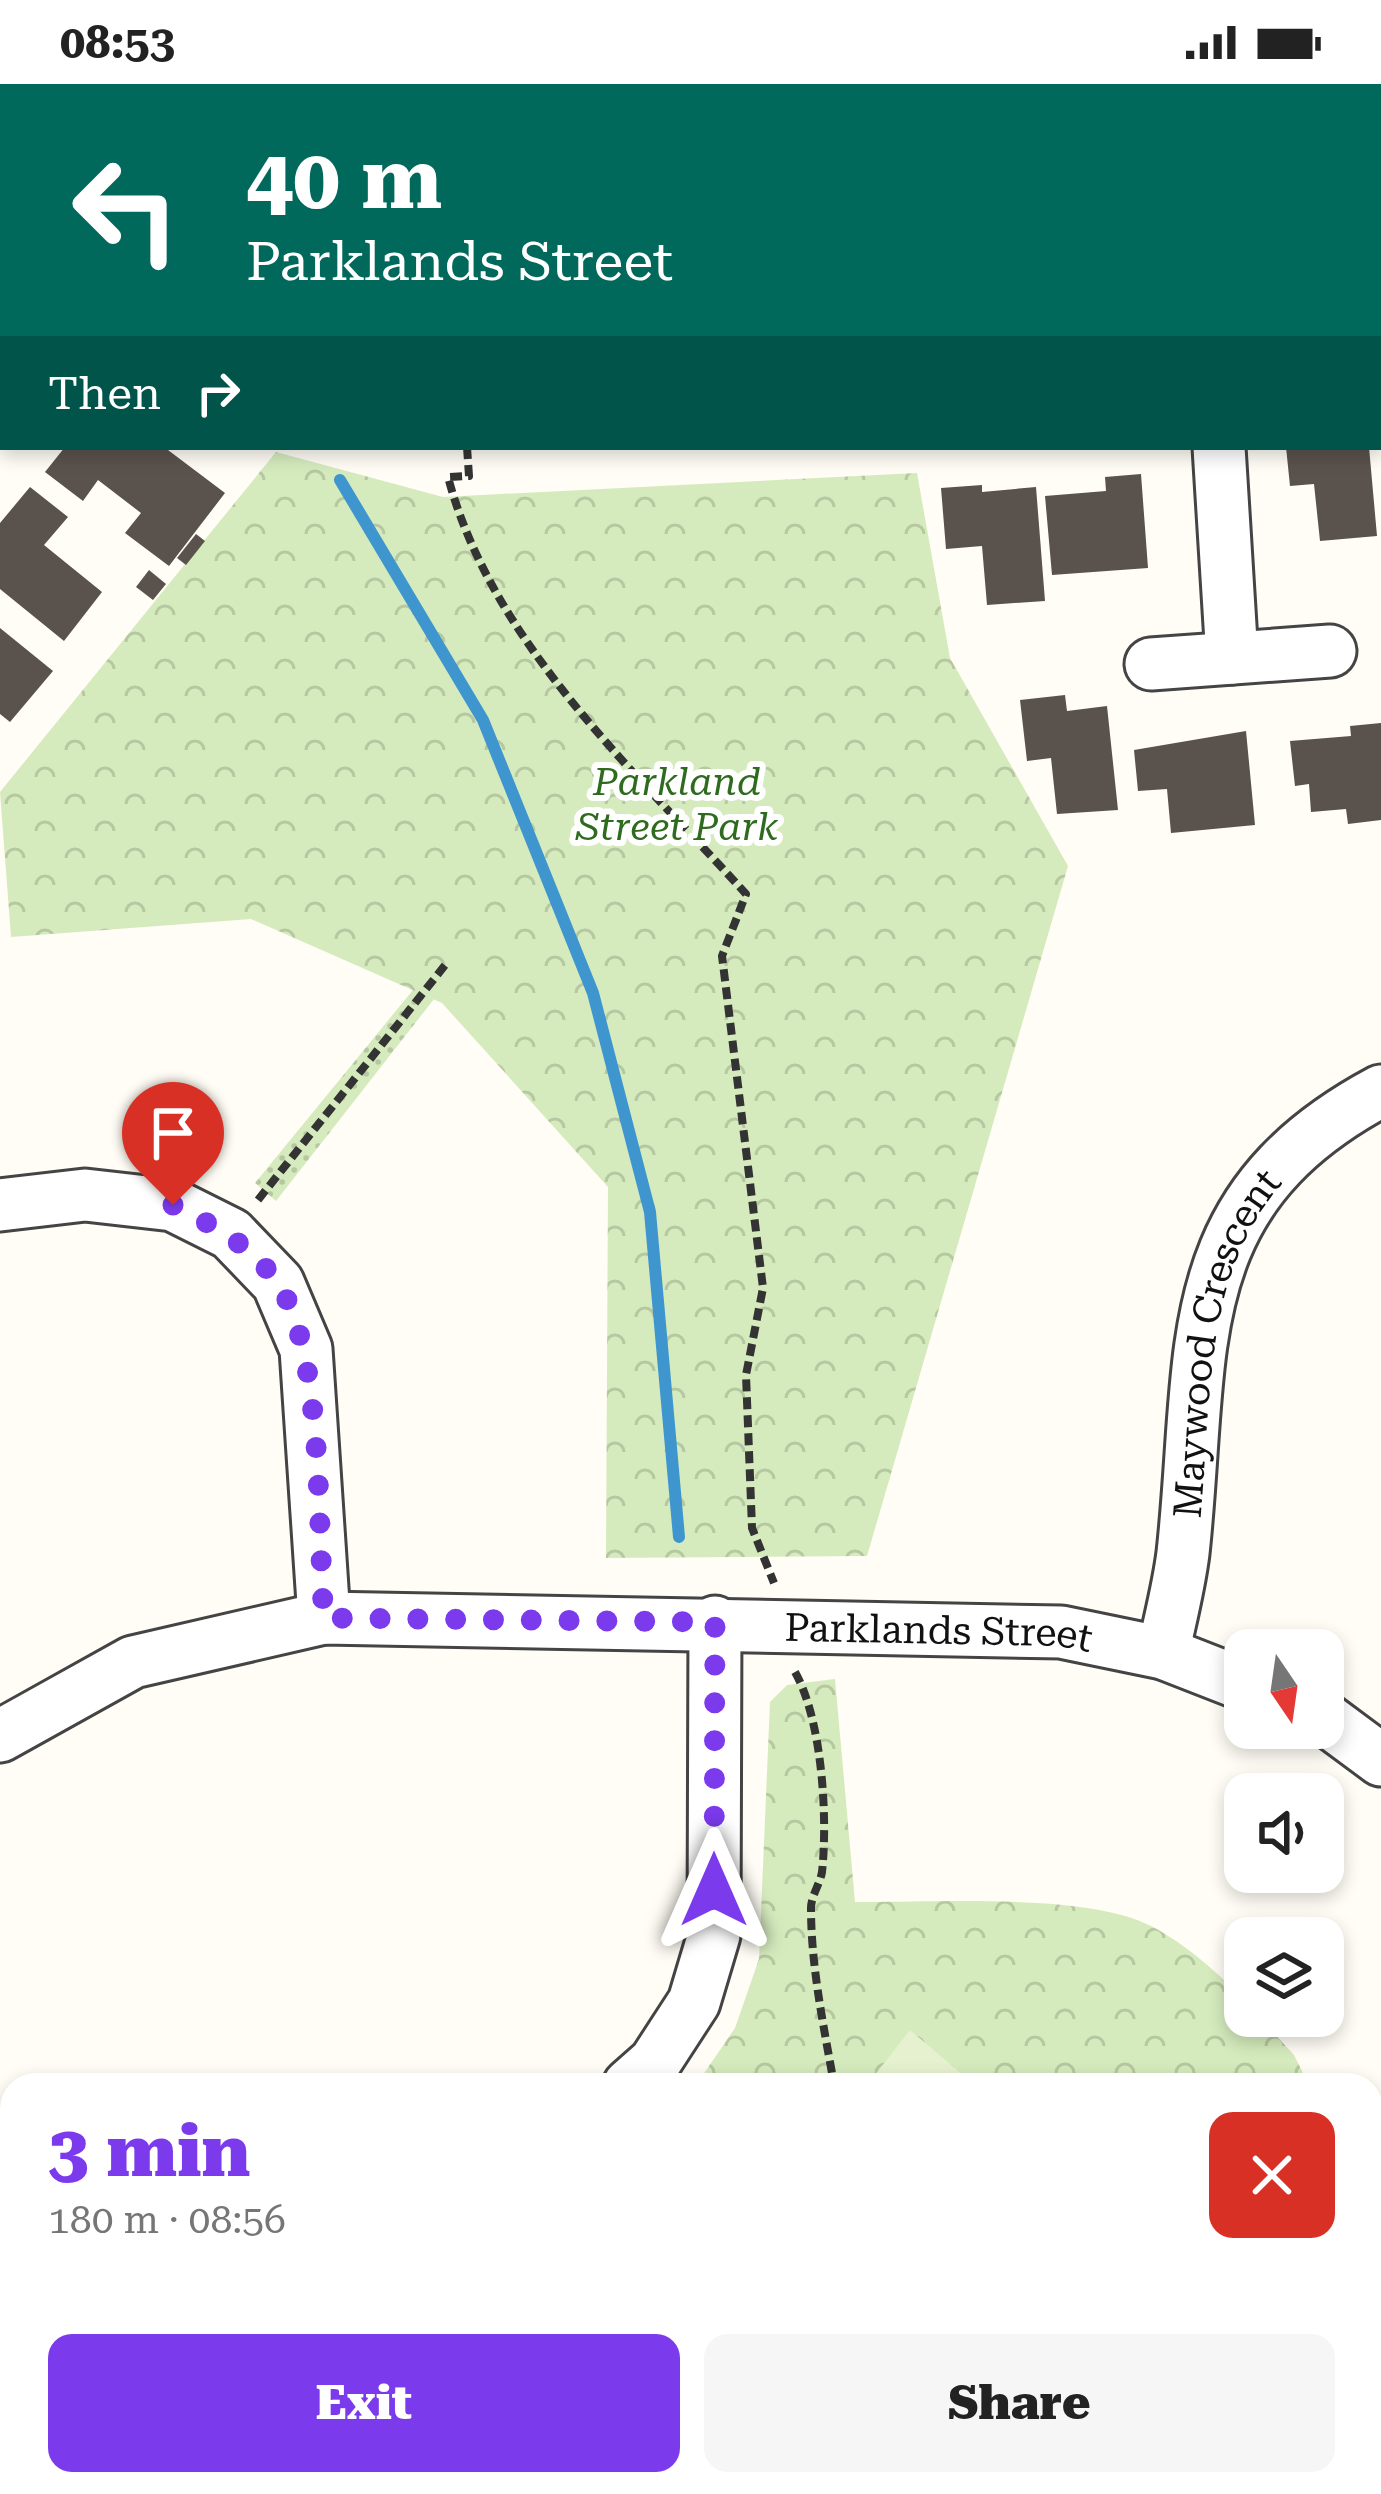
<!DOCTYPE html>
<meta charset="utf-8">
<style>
:root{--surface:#fff;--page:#f6f6f6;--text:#222;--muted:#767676;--accent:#7c3aed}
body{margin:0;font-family:"Roboto Serif",serif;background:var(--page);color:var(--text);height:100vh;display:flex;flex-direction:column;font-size:45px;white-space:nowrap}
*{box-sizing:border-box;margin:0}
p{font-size:39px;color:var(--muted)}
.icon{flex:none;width:66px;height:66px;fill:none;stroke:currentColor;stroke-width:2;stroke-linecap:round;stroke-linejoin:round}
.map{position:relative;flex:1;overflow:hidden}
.drawer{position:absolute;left:0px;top:1989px;width:1383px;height:423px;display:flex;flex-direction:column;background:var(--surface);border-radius:36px 36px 0 0;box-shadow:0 6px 18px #0003}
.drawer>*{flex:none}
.guide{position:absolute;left:0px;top:0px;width:1383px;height:366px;box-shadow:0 6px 18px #0003;background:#00695c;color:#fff;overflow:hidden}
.needle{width:78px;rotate:167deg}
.fabs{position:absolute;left:1224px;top:1545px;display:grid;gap:24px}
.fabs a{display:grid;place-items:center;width:120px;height:120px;border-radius:24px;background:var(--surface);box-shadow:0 6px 18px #0003;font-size:60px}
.pin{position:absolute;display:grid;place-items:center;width:102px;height:102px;color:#fff;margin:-123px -51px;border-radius:50% 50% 50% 0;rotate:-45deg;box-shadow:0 0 12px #0007}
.pin .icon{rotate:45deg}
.me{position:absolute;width:132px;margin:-66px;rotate:0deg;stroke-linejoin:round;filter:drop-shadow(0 0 9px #0008)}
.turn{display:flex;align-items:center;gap:42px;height:252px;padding:0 48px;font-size:54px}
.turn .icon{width:156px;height:156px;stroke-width:2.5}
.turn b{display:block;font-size:84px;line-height:102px}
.then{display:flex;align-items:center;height:114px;padding:0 48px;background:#0003;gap:24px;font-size:45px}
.round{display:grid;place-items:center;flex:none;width:126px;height:126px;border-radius:24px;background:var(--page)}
.headline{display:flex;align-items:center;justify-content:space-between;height:204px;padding:0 48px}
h1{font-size:72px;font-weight:800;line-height:90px;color:var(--accent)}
.primary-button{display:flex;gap:24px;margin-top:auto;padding:24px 48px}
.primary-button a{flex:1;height:138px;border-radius:24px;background:var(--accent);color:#fff;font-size:48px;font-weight:800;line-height:138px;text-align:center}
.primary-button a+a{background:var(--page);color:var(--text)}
.status{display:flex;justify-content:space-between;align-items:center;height:84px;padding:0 60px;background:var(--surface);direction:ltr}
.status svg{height:33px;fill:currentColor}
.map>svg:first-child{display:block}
.grass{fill:url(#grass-dots)}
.park{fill:url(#park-crowns)}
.pitch{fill:#e6f2cf}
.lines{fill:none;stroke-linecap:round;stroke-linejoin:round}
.stream{stroke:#3f96cf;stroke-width:12}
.building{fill:#5a524d}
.minor-casing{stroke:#444;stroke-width:57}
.path{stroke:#333;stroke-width:8;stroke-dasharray:12 6;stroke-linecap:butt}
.minor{stroke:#fff;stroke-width:51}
.route{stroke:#7c3aed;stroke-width:21;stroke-dasharray:0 37.8}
.labels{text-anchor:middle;stroke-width:12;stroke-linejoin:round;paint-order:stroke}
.park-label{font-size:39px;font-style:italic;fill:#2f6b1f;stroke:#fff}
.street-label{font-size:39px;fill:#111;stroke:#fff}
</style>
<div class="status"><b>08:53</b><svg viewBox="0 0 49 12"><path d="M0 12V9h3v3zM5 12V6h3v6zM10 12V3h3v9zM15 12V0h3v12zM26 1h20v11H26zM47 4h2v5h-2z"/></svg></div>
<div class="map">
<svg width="1381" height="2410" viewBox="0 0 1381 2410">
<defs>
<pattern id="grass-dots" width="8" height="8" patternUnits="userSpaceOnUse" patternTransform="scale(3)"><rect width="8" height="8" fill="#d5ebbd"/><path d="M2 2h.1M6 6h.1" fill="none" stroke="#b6c8a1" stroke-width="1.8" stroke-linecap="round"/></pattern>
<pattern id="park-crowns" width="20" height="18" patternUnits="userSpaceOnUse" patternTransform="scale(3)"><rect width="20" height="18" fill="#d5ebbd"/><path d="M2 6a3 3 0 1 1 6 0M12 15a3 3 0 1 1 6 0" fill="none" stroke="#b6c8a1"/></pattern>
</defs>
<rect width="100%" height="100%" fill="#fffdf5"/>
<path class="grass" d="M413,906L434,915L276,1117L255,1099Z"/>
<g class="park">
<path d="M160,0H618V3H161Z"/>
<path d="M276,368L443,413L917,389L950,574L1068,782L867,1472L606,1474L608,1103L442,919L251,835L11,853L0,708Z"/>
<path d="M835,1595L855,1818C930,1819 1086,1808 1151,1842C1184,1859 1220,1890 1245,1917V1932H1258L1294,1971L1309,2001H696L735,1944L759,1875L770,1618L787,1601Z"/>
<rect x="572" y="2400" width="201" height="10"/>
</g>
<path class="pitch" d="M910,1946L962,1990L953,2001H867Z"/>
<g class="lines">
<g class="stream">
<path d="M211,0V3"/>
<path d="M340,396L483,636L593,909L650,1128L679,1453"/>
</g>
</g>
<g class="building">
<path d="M65,363H164L225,409L169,482L125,449L141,429L98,396L83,417L45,388Z"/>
<path d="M1286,363H1369L1377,452L1320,457L1314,400L1290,402Z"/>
<path d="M1141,390L1148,484L1052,491L1045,412L1106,407L1105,393Z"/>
<path d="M982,401V408L1036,403L1045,517L987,521L982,462L946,465L941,404Z"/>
<path d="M30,403L68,433L44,461L102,508L64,557L0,505V439Z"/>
<path d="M196,450L205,457L186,481L177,474Z"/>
<path d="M149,486L166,500L153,516L136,503Z"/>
<path d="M0,544L53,587L10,638L0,630Z"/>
<path d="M1065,611L1067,627L1107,622L1118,726L1057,730L1051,674L1027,677L1020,616Z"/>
<path d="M1381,639V736L1348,740L1346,725L1311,728L1309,700L1295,702L1290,657L1351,652L1350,642Z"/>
<path d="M1246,647L1255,741L1171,749L1167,705L1138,707L1134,666Z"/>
</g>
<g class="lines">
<defs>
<g id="minor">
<path d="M0,112L3,115"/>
<path d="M1380,129L1381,127"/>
<path d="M1380,168L1381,169"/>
<path d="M0,305L3,301"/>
<path d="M1219,363L1232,574"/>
<path d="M1151,580L1330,567"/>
<path d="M0,1121L85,1111L173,1121L231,1150L278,1199L306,1265L324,1534"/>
<path id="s1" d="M1163,1569C1170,1536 1179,1502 1183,1469C1205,1268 1173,1118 1381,1007"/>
<path d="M1323,1633L1381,1676"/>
<path id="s2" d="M0,1652L133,1578L324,1534L1061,1548L1163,1569L1245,1601"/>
<path d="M629,2001L655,1978L694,1918L714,1851L715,1538"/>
<path d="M327,2400V2410"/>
</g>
</defs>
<use href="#minor" class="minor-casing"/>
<g class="path">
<path d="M385,0V3"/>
<path d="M467,363L469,392L448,393C492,559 634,686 746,810L722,872L763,1204L746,1291L752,1444L774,1499"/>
<path d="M258,1116L446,880"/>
<path d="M795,1588C822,1636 828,1733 822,1788C820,1800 811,1812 811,1824C811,1879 822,1934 832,1989L841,2001"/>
<path d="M1046,2400L1048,2410"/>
</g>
<use href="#minor" class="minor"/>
</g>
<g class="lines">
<path class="route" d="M173,1121C212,1141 250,1160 276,1197C325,1264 317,1449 324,1534L715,1538L714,1806"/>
</g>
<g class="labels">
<g class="park-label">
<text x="677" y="711">Parkland<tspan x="677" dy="45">Street Park</tspan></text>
</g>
<g class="street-label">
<text dy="14" stroke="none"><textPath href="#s1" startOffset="318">Maywood Crescent</textPath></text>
<text dy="14" stroke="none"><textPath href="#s2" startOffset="963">Parklands Street</textPath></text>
</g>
</g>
</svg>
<div class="fabs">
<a><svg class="needle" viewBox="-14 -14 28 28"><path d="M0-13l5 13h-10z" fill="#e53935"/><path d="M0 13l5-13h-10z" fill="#767676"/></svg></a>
<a><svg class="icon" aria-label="sound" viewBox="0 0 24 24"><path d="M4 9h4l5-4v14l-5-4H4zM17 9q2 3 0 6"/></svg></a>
<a><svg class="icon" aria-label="layers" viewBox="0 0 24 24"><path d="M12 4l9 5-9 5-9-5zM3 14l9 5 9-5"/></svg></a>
</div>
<div class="pin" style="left:173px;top:1121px;background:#d93025"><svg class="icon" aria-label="arrive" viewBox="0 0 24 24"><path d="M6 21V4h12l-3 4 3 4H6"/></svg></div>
<svg class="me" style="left:714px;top:1806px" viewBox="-20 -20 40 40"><path d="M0-17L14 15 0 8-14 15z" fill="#7c3aed" stroke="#fff" stroke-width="4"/></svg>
<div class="guide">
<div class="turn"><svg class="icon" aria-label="left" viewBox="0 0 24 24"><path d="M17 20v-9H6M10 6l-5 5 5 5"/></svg><div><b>40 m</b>Parklands Street</div></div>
<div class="then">Then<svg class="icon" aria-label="right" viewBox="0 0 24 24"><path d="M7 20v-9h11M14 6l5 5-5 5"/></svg></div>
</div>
<section class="drawer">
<div class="headline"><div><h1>3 min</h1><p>180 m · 08:56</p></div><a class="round" style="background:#d93025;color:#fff"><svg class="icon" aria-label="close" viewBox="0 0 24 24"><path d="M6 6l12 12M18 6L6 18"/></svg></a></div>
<div class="primary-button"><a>Exit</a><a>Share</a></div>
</section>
</div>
